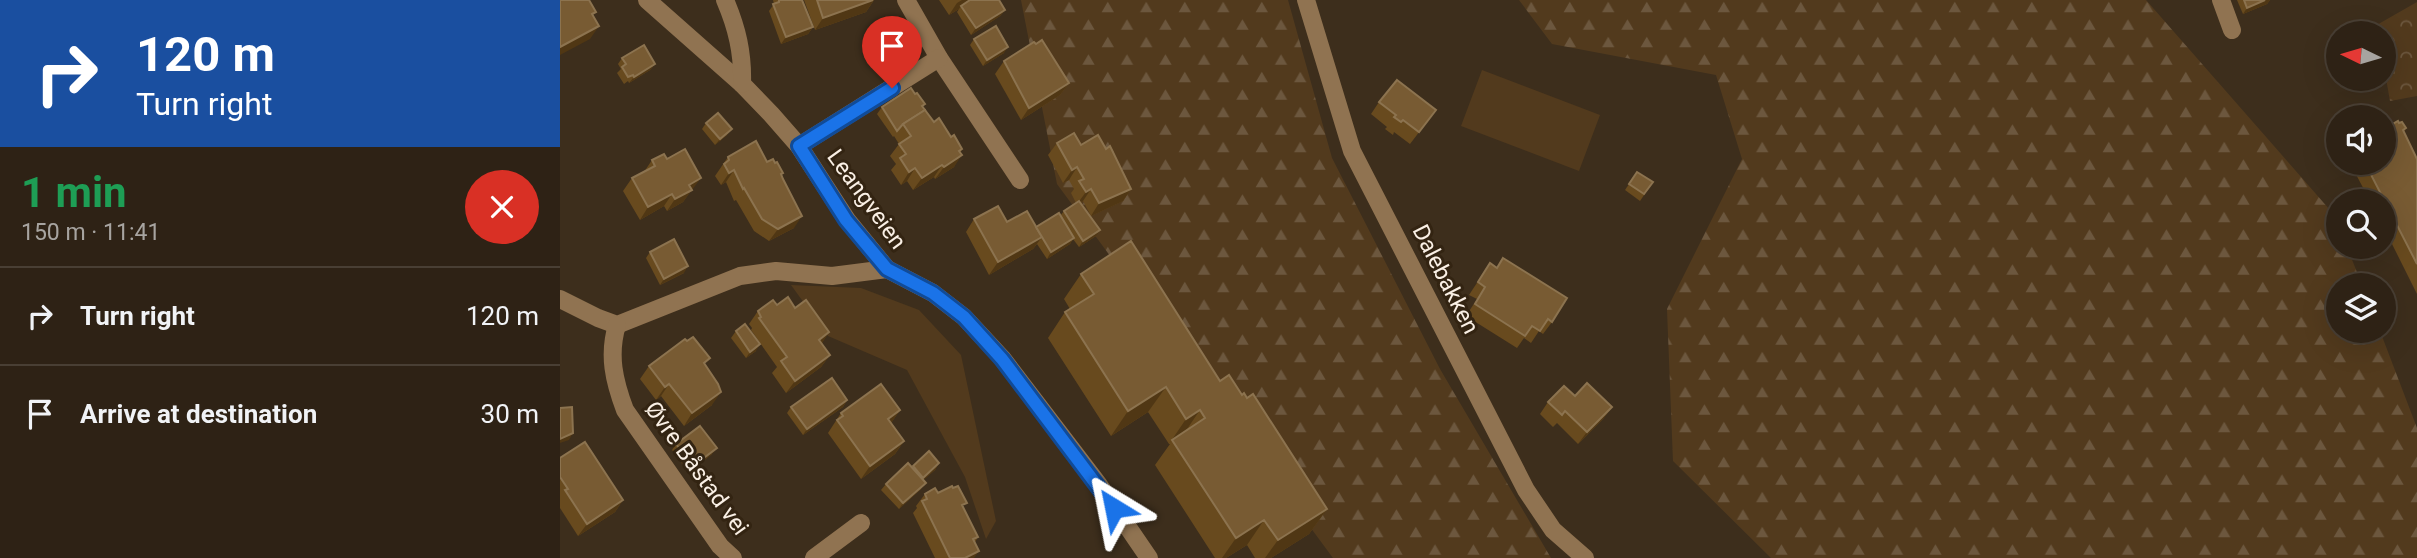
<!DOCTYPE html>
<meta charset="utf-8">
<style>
:root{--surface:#2e2215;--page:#362a1e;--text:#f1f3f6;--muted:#a7a4a0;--line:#493f34}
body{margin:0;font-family:Roboto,sans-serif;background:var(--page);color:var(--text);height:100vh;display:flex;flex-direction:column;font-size:26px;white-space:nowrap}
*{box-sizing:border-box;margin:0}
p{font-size:23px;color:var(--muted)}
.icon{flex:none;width:38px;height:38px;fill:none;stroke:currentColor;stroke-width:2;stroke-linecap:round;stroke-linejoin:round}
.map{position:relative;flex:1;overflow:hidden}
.side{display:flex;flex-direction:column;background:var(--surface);width:560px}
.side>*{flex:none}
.banner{background:#1a4fa0;color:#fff;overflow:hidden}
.needle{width:46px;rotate:275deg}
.buttons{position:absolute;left:1766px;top:21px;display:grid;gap:14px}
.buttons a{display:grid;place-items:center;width:70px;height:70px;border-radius:50%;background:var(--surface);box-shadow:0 7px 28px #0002,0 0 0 2px var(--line);font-size:35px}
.pin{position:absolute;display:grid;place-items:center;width:60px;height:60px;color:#fff;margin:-72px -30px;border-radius:50% 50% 50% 0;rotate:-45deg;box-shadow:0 0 7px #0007}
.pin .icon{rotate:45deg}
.me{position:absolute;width:77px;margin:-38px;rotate:325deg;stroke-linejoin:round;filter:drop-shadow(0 0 5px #0008)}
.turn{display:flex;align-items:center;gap:24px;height:147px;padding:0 21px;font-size:32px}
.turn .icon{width:91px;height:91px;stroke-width:2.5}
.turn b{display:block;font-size:49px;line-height:60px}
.round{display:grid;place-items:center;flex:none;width:74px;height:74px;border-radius:37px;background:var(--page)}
.summary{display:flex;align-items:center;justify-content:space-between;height:119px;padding:0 21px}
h1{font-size:42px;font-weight:700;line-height:52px;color:#1e9e55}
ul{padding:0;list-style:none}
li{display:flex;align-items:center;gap:21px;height:98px;padding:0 21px;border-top:2px solid var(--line)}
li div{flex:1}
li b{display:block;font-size:26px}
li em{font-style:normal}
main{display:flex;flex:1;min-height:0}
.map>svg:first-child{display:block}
.grass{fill:#523a1d}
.forest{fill:url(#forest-firs)}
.park{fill:url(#park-crowns)}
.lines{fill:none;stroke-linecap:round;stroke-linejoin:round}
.minor{stroke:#907351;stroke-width:18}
.wall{fill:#684a1e}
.shaded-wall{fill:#503714}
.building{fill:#785b33;stroke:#8c734f;stroke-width:2}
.route-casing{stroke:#114b97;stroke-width:18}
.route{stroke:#1a73e8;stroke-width:12}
.labels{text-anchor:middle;stroke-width:6;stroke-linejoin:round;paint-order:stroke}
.street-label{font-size:23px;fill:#faf0e5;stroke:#332412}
</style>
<main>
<section class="side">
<div class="banner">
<div class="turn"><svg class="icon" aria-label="right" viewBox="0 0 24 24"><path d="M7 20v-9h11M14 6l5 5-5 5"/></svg><div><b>120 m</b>Turn right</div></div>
</div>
<div class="summary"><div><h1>1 min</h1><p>150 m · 11:41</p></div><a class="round" style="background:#d93025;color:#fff"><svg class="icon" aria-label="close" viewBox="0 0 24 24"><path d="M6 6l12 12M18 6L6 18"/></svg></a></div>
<ul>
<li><svg class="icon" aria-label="right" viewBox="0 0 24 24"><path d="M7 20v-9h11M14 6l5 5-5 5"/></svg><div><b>Turn right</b></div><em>120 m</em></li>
<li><svg class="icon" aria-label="arrive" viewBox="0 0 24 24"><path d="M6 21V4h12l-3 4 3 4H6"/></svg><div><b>Arrive at destination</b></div><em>30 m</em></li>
</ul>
</section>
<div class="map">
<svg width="1857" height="558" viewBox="0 0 1857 558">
<defs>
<pattern id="forest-firs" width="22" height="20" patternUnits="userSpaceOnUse" patternTransform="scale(1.75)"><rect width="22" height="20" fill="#523a1d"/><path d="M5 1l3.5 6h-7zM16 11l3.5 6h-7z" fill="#6c573e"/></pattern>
<pattern id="park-crowns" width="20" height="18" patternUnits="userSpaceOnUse" patternTransform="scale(1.75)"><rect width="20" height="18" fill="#523a1d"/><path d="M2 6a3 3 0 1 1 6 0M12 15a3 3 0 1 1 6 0" fill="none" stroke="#6c573e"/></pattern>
</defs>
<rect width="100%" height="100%" fill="#3d2e1c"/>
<g class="grass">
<path d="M922,70L1040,115L1019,171L901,126Z"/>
<path d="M231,285L301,288L359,310L401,355L436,521L426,539L405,477L347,370L268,336Z"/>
</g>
<g class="forest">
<path d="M461,0H728L772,158L880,369L991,558H773L497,184Z"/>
<path d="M959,0H1586L1777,218L1778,247H1787L1802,285H1778V331H1820L1857,428V558H1211L1113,461L1107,309L1182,159L1156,75L992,44Z"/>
</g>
<path class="park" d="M1857,2V96L1830,101L1824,67V33H1817L1815,26Z"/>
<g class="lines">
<g class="minor">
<path d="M87,0L182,84L211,114L239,146L287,220L327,269L373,293L404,317L442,358L539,485L589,558"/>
<path d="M165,0C177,28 183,53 182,84"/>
<path d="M346,0L379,58L460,180"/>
<path d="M746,0L792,151L966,490L993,530L1025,558"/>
<path d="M1661,0L1672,30"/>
<path d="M239,146L379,58"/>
<path d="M0,299L38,318L57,325L180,276L216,271L272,276L327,269"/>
<path d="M57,325C48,355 54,381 65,410L160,546L173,558"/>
<path d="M254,558L301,523"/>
</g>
</g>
<g class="wall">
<path d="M213,0H242L253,27L248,34L221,44L209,11L214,4Z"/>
<path d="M244,0H314L306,12L255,30Z"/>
<path d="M379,0H439L445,10L440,16L411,35L397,12L399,9L389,15Z"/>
<path d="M1677,0H1710L1707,4L1683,14Z"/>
<path d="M414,39L444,53L423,66L410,45Z"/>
<path d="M62,58L95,64L90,70L69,83L68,81L64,84L57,73L61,69L58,64Z"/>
<path d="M444,61L509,83L500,95L461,120L435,74Z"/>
<path d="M355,94L365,104L363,107L374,122L402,149L394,167L375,179L374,177L353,190L347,181L341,185L331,170L336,164L330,156L339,144L334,136L333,137L317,114L322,107Z"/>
<path d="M819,102L876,110L850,144L834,132L833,135L825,129L827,127L811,114Z"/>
<path d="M146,123L167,135L155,145L142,129Z"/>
<path d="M1839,123L1846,128L1844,132L1857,159V294L1824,228V201H1810L1790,163H1824Z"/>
<path d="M497,143L521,145L571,189L563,201L531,216L523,201L520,203L536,236L519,247L513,239L510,244L487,259L477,244L473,249L429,275L406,232L414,219L447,222L476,227L500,216L504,211L516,203L511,193L514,189L509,180L503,183L488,155Z"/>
<path d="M168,157L207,162L223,173L221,175L234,228L209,241L194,231L176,200L174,201L166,182L161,185L155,176Z"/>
<path d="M107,159L133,190L130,192L123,202L107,211L104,206L80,220L63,191L72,178L84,172L92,160Z"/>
<path d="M1077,172L1093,182L1080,201L1065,190Z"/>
<path d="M90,252L124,273L100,285L86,258Z"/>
<path d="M930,263L937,268L992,322L983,334L979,331L971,343L964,338L957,348L906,316L917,299L909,295Z"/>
<path d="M521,274L660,381L682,395L767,509L749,534L711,558H695L687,545L666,558H655L595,465L610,444H609L588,412L551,436L488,338L505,312L510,309L504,299Z"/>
<path d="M217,305L235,308L269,332L261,344L270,355L261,367L226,393L212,373L217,367L191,330L192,328L189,324L198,311Z"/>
<path d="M176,331L196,351L186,358L171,338Z"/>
<path d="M145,365L152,405L124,426L101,396L96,400L80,379L89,366Z"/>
<path d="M1015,396L1052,407L1043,419L1018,444L997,423L993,427L980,414L988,402Z"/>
<path d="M287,400L283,407L243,435L227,413L231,407Z"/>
<path d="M340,410L331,423L344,441L335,454L301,479L268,433L281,413Z"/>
<path d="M116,444L152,454L129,473L112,450Z"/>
<path d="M369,451L379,463L375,470L363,480L361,489L339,509L321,490L326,484L352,467Z"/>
<path d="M0,458L63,500L55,512L18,536L0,508Z"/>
<path d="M378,493L403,507L418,537L415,542L414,558H375L353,513L357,508L356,506L365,494Z"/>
</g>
<g class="shaded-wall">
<path d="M314,0L306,12L255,30L263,18Z"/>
<path d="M402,0H413L401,6L399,9L389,15L397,3Z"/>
<path d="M1705,0H1710L1707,4L1683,14L1687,8Z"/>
<path d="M445,10L440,16L411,35L416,28Z"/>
<path d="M39,26L30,39L0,55V47Z"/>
<path d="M253,27L248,34L221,44L226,37Z"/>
<path d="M448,47L444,53L423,66L427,60Z"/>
<path d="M95,64L90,70L69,83L74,77Z"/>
<path d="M509,83L500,95L461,120L469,108Z"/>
<path d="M172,129L167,135L155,145L160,139Z"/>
<path d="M402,149L394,160L402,155L394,167L375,179L384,167L399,151Z"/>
<path d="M382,165L374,177L353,190L362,178Z"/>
<path d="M517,167L509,180L503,183L512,170Z"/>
<path d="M355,168L347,181L341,185L349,172Z"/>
<path d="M174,170L166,182L161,185L169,173Z"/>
<path d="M141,178L123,202L107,211L115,199L129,185Z"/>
<path d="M531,189L523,201L517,204L526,192Z"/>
<path d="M571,189L563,201L531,216L539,203Z"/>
<path d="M112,194L104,206L80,220L88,207Z"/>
<path d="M242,216L234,228L209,241L218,229Z"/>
<path d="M540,230L536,236L519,247L523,241Z"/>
<path d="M482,237L473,249L429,275L438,262Z"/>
<path d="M514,238L510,244L487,259L491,252Z"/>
<path d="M128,266L124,273L100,285L104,279Z"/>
<path d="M269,332L261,345L259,340Z"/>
<path d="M200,344L196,351L186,358L190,352Z"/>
<path d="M270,355L261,367L226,393L235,381Z"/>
<path d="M109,384L101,396L96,400L105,387Z"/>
<path d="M606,387L588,412L551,436L568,411Z"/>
<path d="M161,392L152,405L124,426L132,413Z"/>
<path d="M287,400L283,407L243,435L247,429Z"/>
<path d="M1052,407L1043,419L1018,444L1027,432Z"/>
<path d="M340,410L332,422L319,432L328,419Z"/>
<path d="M640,410L623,435L612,440L609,444L626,419Z"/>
<path d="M13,433L9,440L0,443V439Z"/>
<path d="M344,441L335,454L301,479L310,466Z"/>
<path d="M157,448L152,454L129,473L133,466Z"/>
<path d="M379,463L375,470L359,484L363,478Z"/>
<path d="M366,483L361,489L339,509L343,503Z"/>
<path d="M63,500L55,512L18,536L27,524Z"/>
<path d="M767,509L749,534L711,558H705L718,540Z"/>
<path d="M704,520L687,545L666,558H662L676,538Z"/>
<path d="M419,551L414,558H404Z"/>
</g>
<g class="building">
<path d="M0,0H29L36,12L32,14L39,26L0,47Z"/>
<path d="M219,0H242L253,27L226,37L213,4L219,2Z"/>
<path d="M257,0H313L263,18Z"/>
<path d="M410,0H439L445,10L416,28L401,6Z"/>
<path d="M1684,0H1705L1687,8Z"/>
<path d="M436,26L448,47L427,60L414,39Z"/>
<path d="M482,40L509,83L469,108L444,61L474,42L476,44Z"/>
<path d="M84,45L95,64L74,77L73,75L68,77L62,67L66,64L62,58Z"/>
<path d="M837,80L876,110L859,132L843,120L841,122L834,117L836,115L819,102Z"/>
<path d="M351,88L355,94L357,93L365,104L362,106L365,110L343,124L337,131L322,107Z"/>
<path d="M365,110L374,122L379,118L391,137L394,135L402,149L399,151L402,155L384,167L382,165L362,178L355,168L349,172L340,158L346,154L339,144L351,136L343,124Z"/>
<path d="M158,113L172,129L160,139L146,123Z"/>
<path d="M1838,121L1839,123L1842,122L1846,128L1843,130L1857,159V264L1805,163H1824V129Z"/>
<path d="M514,133L521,145L538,135L546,149L550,146L571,189L539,203L531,189L526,192L519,181L524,179L517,167L512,170L497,143Z"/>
<path d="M196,141L207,162L213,159L215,163L217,162L223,173L221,174L223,179L242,216L218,229L202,219L184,188L183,189L174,170L169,173L164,164L169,160L168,157Z"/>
<path d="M125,149L141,178L129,185L132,190L115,199L112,194L88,207L72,178L95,166L92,160L104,154L107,159Z"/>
<path d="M1077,172L1093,182L1084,194L1069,184Z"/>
<path d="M519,201L540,230L523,241L504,211Z"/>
<path d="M438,206L447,222L467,211L482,237L438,262L414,219Z"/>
<path d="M499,213L514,238L491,252L476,227Z"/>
<path d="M114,239L128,266L104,279L90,252Z"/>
<path d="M571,241L660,381L669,375L682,395L684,393L687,398L693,394L767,509L718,540L704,520L676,538L612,440L645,418L640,410L626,419L606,387L568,411L505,312L534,294L521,274Z"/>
<path d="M943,258L1007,298L992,322L988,319L980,331L972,326L965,336L915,304L925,287L918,282L930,263L937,268Z"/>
<path d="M228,297L235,308L246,300L269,332L259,340L270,355L235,381L221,361L227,357L199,318L201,317L198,311L213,300L217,305Z"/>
<path d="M185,324L200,344L190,352L176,331Z"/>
<path d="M133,337L150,358L144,363L158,384L161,392L132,413L109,384L105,387L89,366L125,339L127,341Z"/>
<path d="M272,378L287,400L247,429L231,407Z"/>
<path d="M1027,383L1052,407L1027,432L1005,411L1002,415L988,402L1004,386L1015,396Z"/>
<path d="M321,384L340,410L328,419L344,441L310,466L277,420L283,416L281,413Z"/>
<path d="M12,407L13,433L0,439V408Z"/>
<path d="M140,426L157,448L133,466L116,444Z"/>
<path d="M25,442L63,500L27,524L5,490L8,489L0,477V458Z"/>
<path d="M369,451L379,463L363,478L353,466Z"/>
<path d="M348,463L366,483L343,503L326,484Z"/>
<path d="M392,486L393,488L398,486L407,503L402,505L418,537L413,539L419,551L405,558H390L362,501L367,499L365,494L375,488L378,493Z"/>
</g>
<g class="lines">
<defs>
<path id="route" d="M332,88L239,146L286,220L327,269L373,293L404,317L442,359L554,508"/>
</defs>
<use href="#route" class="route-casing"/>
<use href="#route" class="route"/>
</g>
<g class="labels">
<g class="street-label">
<text transform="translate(307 199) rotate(54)" y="8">Leangveien</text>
<text transform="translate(886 279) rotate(63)" y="8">Dalebakken</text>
<text transform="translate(137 468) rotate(54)" y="8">Øvre Båstad vei</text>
</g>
</g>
</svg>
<div class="buttons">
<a><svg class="needle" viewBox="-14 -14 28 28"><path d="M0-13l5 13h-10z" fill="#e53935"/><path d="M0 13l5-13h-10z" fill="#a7a4a0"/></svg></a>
<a><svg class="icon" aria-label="sound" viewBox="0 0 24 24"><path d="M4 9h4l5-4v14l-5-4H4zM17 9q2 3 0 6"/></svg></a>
<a><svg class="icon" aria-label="search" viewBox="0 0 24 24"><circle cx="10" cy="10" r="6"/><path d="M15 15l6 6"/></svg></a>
<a><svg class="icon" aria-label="layers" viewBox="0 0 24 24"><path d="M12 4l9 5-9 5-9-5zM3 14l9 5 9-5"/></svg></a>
</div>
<div class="pin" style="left:332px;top:88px;background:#d93025"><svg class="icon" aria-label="arrive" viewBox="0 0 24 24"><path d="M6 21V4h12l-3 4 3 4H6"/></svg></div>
<svg class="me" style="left:554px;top:508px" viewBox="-20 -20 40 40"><path d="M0-17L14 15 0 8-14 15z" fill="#1a73e8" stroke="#fff" stroke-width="4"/></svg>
</div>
</main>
